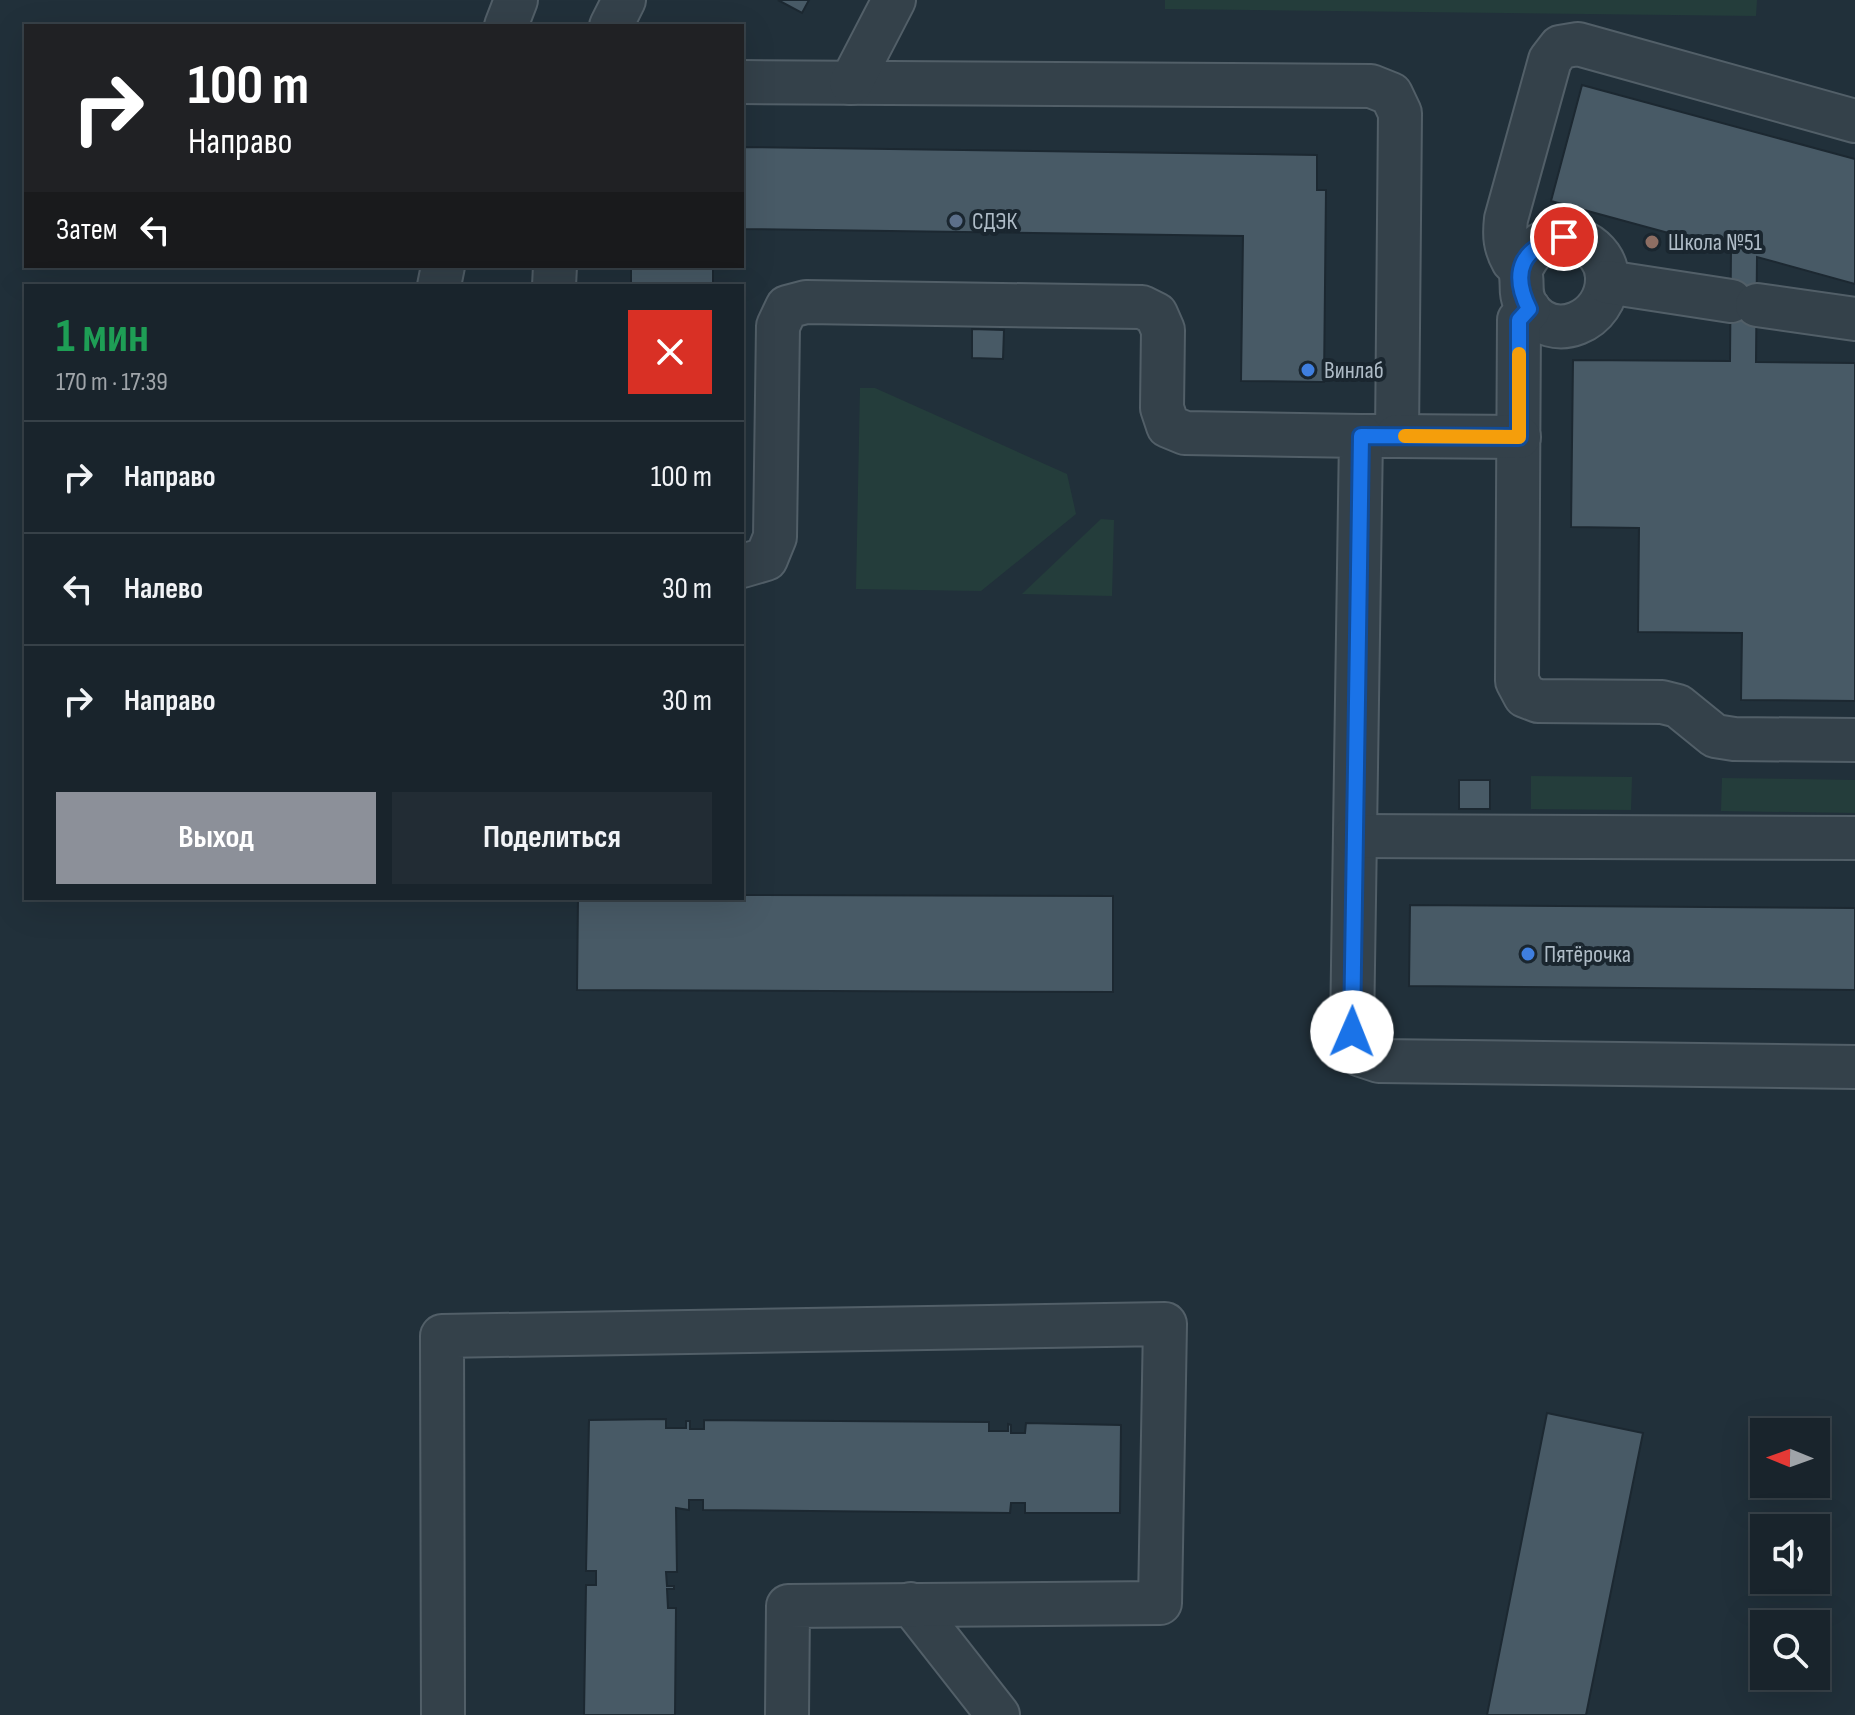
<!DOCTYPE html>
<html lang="ru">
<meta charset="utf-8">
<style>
:root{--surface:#19242c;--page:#222c34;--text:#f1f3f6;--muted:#9fa4a9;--line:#374148;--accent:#8c9099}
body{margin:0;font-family:"Sofia Sans Condensed",sans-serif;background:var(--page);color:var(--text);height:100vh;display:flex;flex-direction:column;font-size:30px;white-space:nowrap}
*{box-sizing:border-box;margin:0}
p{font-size:26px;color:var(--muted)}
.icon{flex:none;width:44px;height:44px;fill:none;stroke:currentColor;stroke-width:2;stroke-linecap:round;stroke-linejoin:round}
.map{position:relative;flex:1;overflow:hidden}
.drawer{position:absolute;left:24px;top:284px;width:720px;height:616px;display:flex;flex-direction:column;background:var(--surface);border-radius:0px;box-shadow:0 8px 32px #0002,0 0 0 2px var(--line)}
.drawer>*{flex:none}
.hud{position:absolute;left:24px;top:24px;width:720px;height:244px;border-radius:0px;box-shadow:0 8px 32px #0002,0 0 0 2px var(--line);background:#202124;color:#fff;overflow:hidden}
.needle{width:52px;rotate:271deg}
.tools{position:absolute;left:1750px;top:1418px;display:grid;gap:16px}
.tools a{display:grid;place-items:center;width:80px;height:80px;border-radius:0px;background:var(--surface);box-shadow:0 8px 32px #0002,0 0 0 2px var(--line);font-size:40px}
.pin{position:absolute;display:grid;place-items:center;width:68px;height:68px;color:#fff;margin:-34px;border:4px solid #fff;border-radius:50%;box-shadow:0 2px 8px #0007}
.me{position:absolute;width:88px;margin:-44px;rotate:1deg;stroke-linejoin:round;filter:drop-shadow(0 0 6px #0008)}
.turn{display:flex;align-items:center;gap:28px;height:168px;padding:0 32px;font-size:36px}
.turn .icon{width:104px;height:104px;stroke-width:2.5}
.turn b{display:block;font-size:56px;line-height:68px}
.then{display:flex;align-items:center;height:76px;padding:0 32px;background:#0003;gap:16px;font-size:30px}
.round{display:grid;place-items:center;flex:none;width:84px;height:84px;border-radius:0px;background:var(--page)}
.headline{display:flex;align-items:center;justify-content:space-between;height:136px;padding:0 32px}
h1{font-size:48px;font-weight:700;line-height:60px;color:#1e9e55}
.action{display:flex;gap:16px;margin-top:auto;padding:16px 32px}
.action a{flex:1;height:92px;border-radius:0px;background:var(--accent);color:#fff;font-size:32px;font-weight:700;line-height:92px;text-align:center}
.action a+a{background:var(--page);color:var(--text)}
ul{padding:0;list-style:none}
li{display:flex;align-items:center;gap:24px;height:112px;padding:0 32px;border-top:2px solid var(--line)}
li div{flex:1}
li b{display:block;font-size:30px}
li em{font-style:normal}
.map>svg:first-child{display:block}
.green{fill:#243d3b}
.building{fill:#485a66;stroke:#1c2831;stroke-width:2}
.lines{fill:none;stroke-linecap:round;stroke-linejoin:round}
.minor-casing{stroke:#525f68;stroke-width:46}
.minor{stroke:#34414a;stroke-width:42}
.route-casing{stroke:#114b97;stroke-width:20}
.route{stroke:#1a73e8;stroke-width:14}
.slow{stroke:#f59e0b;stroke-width:14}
.service-dot{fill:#5c6f8a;stroke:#1a262f;stroke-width:3}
.education-dot{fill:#8d6e63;stroke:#1a262f;stroke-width:3}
.shop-dot{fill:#3f7fe0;stroke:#1a262f;stroke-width:3}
.labels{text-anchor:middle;stroke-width:8;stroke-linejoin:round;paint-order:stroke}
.poi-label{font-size:24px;fill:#afbcc7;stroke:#1a262f;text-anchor:start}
</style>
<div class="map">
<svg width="1855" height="1715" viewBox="0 0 1855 1715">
<rect width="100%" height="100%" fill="#21303a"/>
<g class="green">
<path d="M1165,0H1757L1756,16L1165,9Z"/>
<path d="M860,388H875L1067,474L1076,514L981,591L856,589Z"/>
<path d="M1101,519L1114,520L1112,596L1022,594Z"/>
<path d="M1531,776L1632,777L1631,810L1531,809Z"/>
<path d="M1722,778L1855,780V813L1721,811Z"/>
</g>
<g class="building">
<path d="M778,0H809L802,13Z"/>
<path d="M1582,85L1855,159V284L1757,257L1756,362L1855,363V701L1741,700L1742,633L1638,632L1639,528L1571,527L1573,360L1730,361L1731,250L1551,201Z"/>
<path d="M742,147L1317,155V190H1326L1324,382L1241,381L1243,236L742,229Z"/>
<rect x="631" y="266" width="82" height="20"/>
<path d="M972,329L1004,330L1003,359L972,358Z"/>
<rect x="1459" y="780" width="31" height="29"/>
<path d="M742,895L1113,896V992L577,990L578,898H742Z"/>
<path d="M1410,905L1855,908V990L1409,986Z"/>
<path d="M1547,1413L1643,1433L1586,1715H1487Z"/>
<path d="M666,1419V1428H686V1421H690V1429H704V1420L989,1422V1431H1008V1424L1011,1425V1433H1025L1026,1423L1121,1425L1120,1513H1025V1503H1011L1010,1513L703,1510V1500H689V1510L676,1508L677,1572H666L667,1586H674V1589H667L668,1608H676L675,1715H584L586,1585H596V1571H586L589,1420Z"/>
</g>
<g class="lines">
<defs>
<g id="minor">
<path d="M506,26L516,0"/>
<path d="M611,26L624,0"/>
<path d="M742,82L1371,86L1391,94L1400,113L1397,436H1361"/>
<path d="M851,83L894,0"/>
<path d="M1520,271C1526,259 1531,250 1543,243C1568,227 1606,247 1607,277C1609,321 1552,346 1527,307C1518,292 1524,284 1520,271C1519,267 1516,264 1513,261C1505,247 1504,236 1506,219L1550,60L1560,47L1578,44L1855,121"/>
<path d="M1607,282L1731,301"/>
<path d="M439,286L443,266"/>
<path d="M554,286L555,266"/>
<path d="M1757,305L1855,319"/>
<path d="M1529,309L1519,320L1517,681L1525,696L1538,701L1662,702L1678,706L1715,736L1734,739L1855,740"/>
<path d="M1397,436L1519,437"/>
<path d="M742,566L766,559L775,537L778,326L787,307L806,302L1142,307L1156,314L1163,330L1162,408L1168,426L1185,433L1361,436L1352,1032L1361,1055L1379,1061L1855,1067"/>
<path d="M1355,836L1855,838"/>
<path d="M911,1604L998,1715"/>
<path d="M443,1715L442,1336L1165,1324L1160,1603L788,1606L787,1715"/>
</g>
</defs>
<use href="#minor" class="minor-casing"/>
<use href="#minor" class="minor"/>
</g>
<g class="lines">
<defs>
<path id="route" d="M1352,1032L1361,436L1519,437V320L1529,309C1510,271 1522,246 1564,237"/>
</defs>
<use href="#route" class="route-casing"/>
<use href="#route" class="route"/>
<path class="slow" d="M1405,436L1519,437V354"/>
</g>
<circle class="service-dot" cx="956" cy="221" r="8"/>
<circle class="education-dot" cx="1652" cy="242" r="8"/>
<g class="shop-dot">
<circle cx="1308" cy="370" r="8"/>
<circle cx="1528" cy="954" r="8"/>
</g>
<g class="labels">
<g class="poi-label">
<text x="972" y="229">СДЭК</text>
<text x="1668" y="250">Школа №51</text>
<text x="1324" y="378">Винлаб</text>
<text x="1544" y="962">Пятёрочка</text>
</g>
</g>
</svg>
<div class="tools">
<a><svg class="needle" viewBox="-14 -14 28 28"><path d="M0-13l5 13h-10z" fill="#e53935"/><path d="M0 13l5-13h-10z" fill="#9fa4a9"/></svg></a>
<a><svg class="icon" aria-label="sound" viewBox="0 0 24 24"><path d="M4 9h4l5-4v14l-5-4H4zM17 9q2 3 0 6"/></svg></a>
<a><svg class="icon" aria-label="search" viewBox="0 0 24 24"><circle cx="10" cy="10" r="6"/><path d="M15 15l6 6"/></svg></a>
</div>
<div class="pin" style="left:1564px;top:237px;background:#d93025"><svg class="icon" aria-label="arrive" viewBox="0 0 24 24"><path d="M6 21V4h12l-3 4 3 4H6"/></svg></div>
<svg class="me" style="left:1352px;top:1032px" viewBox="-20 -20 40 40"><circle r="19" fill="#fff"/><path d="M0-13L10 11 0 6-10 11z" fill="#1a73e8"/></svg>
<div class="hud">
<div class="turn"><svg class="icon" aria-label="right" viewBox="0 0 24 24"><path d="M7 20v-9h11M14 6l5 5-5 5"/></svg><div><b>100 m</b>Направо</div></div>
<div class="then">Затем<svg class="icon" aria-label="left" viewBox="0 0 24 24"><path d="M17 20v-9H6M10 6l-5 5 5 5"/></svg></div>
</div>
<section class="drawer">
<div class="headline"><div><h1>1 мин</h1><p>170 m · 17:39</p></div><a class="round" style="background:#d93025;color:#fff"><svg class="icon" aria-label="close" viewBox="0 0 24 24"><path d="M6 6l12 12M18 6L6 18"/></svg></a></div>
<ul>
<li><svg class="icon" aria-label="right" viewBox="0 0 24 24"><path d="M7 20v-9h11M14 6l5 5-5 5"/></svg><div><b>Направо</b></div><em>100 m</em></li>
<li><svg class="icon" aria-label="left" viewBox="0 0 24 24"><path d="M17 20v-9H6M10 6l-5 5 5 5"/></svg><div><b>Налево</b></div><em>30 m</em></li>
<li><svg class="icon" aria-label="right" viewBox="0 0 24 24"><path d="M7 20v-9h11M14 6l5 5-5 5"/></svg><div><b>Направо</b></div><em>30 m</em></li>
</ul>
<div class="action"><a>Выход</a><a>Поделиться</a></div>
</section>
</div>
